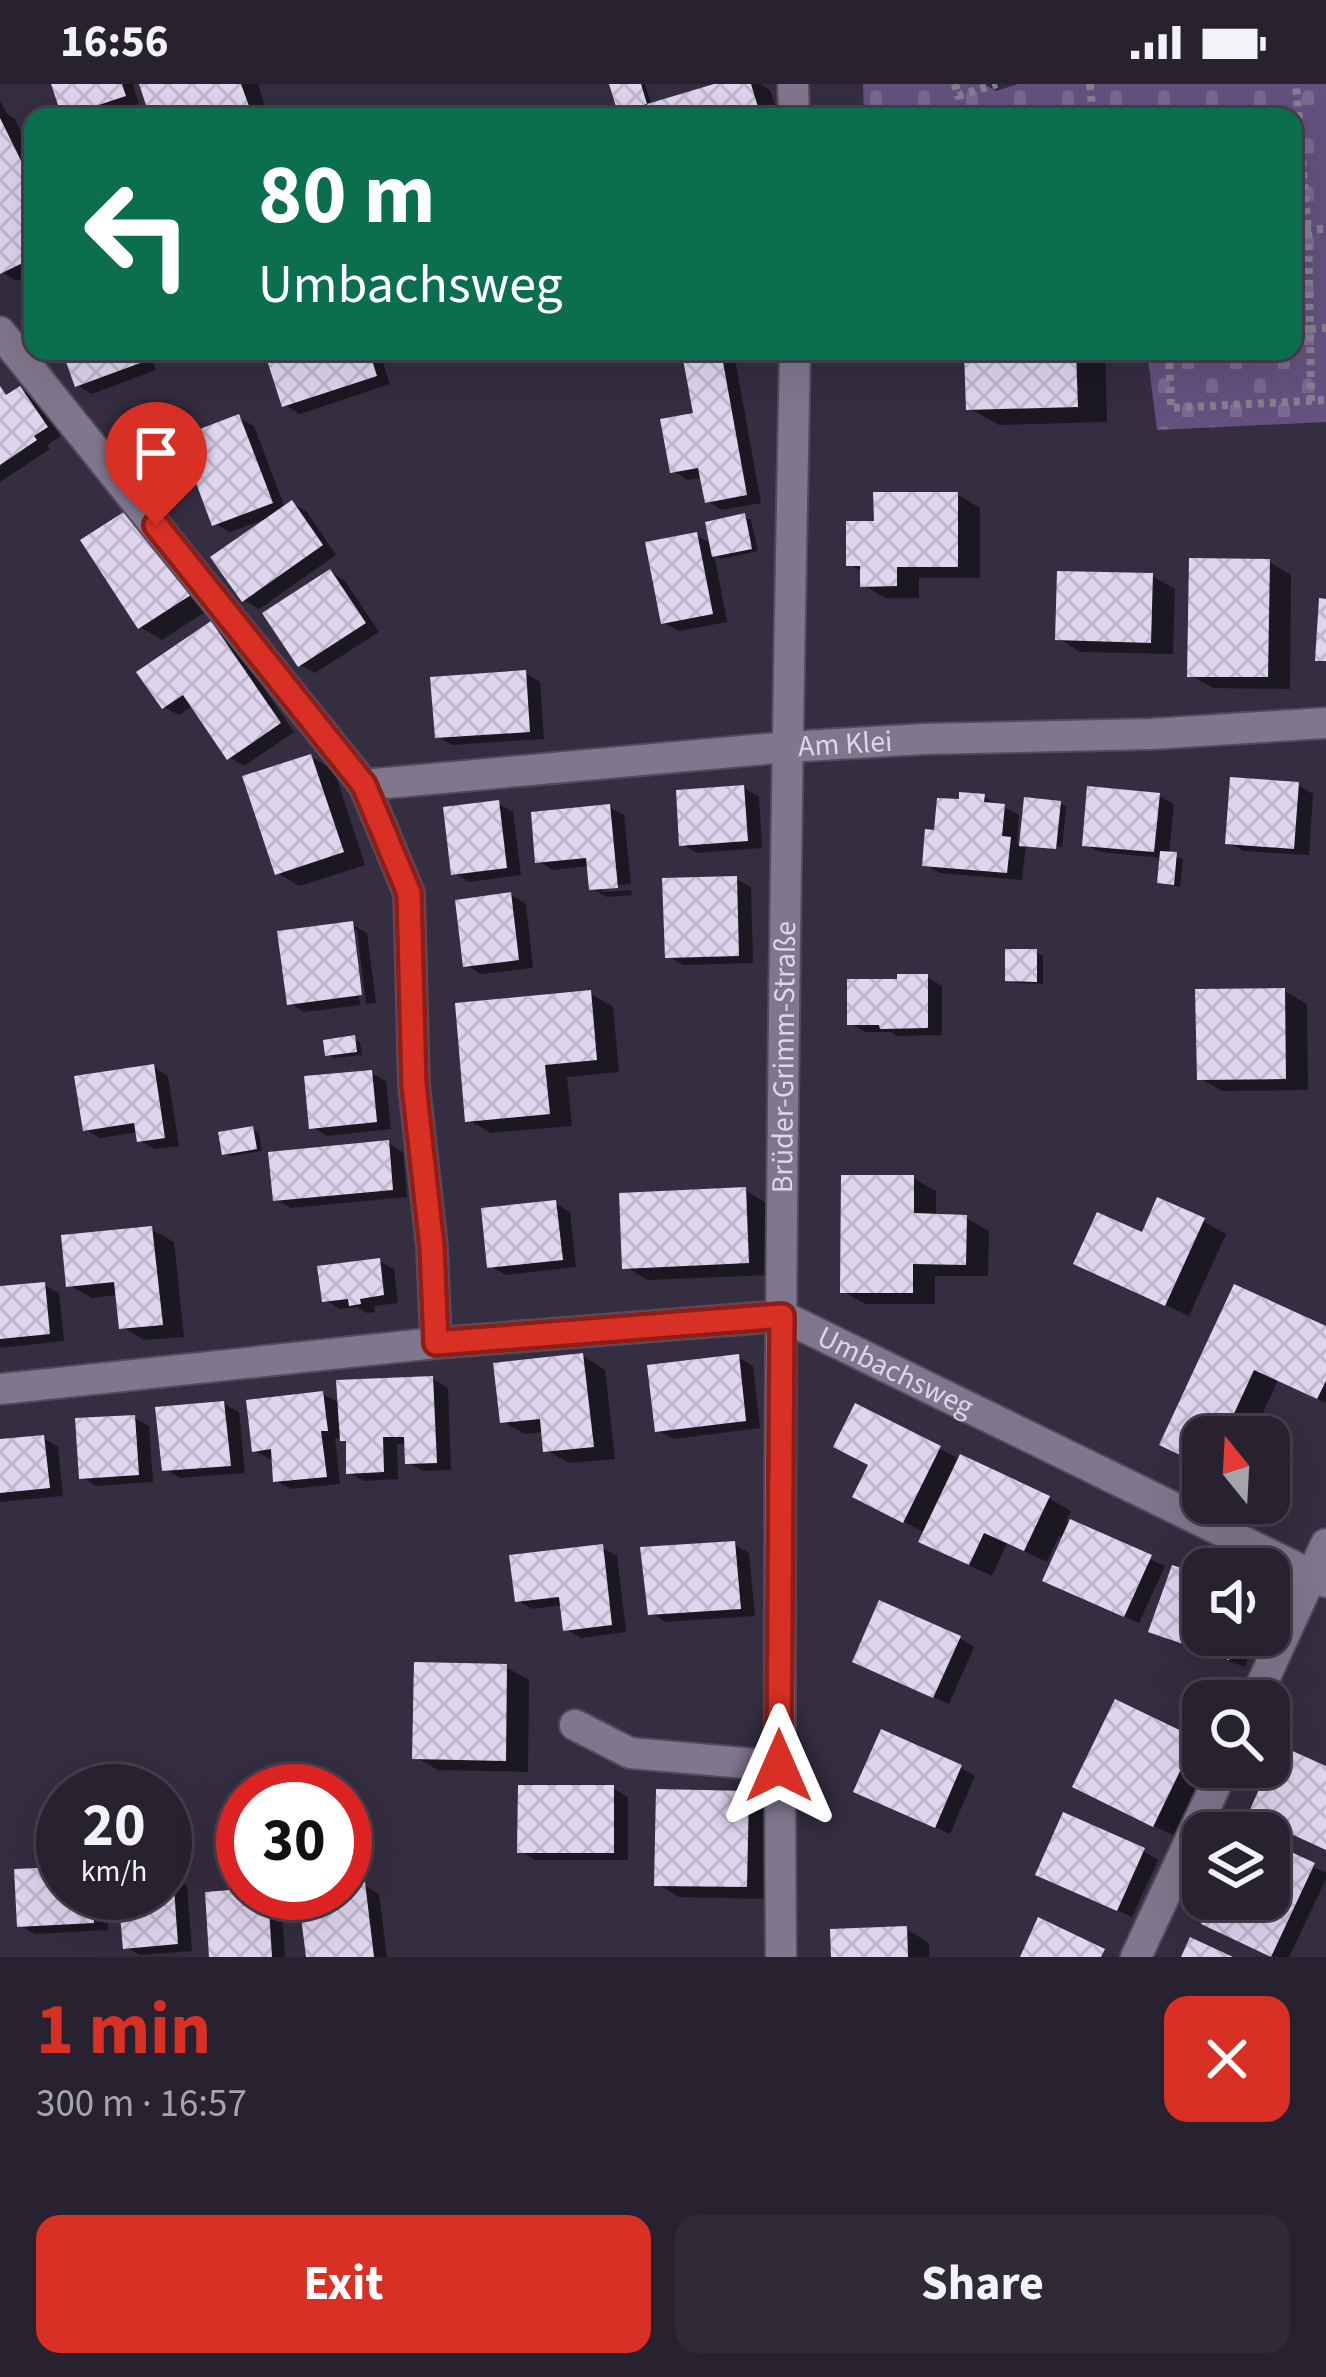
<!DOCTYPE html>
<meta charset="utf-8">
<style>
:root{--surface:#282230;--page:#302a38;--text:#f1f3f6;--muted:#a5a4ab;--line:#443f4c;--accent:#d93025}
body{margin:0;font-family:"Source Sans 3",sans-serif;background:var(--page);color:var(--text);height:100vh;display:flex;flex-direction:column;font-size:45px;white-space:nowrap}
*{box-sizing:border-box;margin:0}
p{font-size:39px;color:var(--muted)}
.icon{flex:none;width:66px;height:66px;fill:none;stroke:currentColor;stroke-width:2;stroke-linecap:round;stroke-linejoin:round}
.map{position:relative;height:1873px;overflow:hidden}
.details{display:flex;flex-direction:column;background:var(--surface);flex:1}
.details>*{flex:none}
.guide{position:absolute;left:24px;top:24px;width:1278px;height:252px;border-radius:24px;box-shadow:0 12px 48px #0002,0 0 0 3px var(--line);background:#0b6e4f;color:#fff;overflow:hidden}
.needle{width:78px;rotate:342deg}
.tools{position:absolute;left:1182px;top:1332px;display:grid;gap:24px}
.tools a{display:grid;place-items:center;width:108px;height:108px;border-radius:24px;background:var(--surface);box-shadow:0 12px 48px #0002,0 0 0 3px var(--line);font-size:60px}
.speed{position:absolute;left:36px;top:1680px;display:flex;gap:24px;font-size:60px;font-weight:700;text-align:center}
.speed>*{display:grid;place-content:center;width:156px;height:156px;border-radius:50%;background:var(--surface);box-shadow:0 12px 48px #0002,0 0 0 3px var(--line);line-height:1}
.speed small{font-size:30px;font-weight:400}
.speed .limit{border:18px solid #d22;background:#fff;color:#111}
.pin{position:absolute;display:grid;place-items:center;width:102px;height:102px;color:#fff;margin:-123px -51px;border-radius:50% 50% 50% 0;rotate:-45deg;box-shadow:0 0 12px #0007}
.pin .icon{rotate:45deg}
.me{position:absolute;width:132px;margin:-66px;rotate:0deg;stroke-linejoin:round;filter:drop-shadow(0 0 9px #0008)}
.turn{display:flex;align-items:center;gap:42px;height:252px;padding:0 36px;font-size:54px}
.turn .icon{width:156px;height:156px;stroke-width:2.5}
.turn b{display:block;font-size:84px;line-height:102px}
.round{display:grid;place-items:center;flex:none;width:126px;height:126px;border-radius:24px;background:var(--page)}
.headline{display:flex;align-items:center;justify-content:space-between;height:204px;padding:0 36px}
h1{font-size:72px;font-weight:700;line-height:90px;color:var(--accent)}
.action{display:flex;gap:24px;margin-top:auto;padding:24px 36px}
.action a{flex:1;height:138px;border-radius:24px;background:var(--accent);color:#fff;font-size:48px;font-weight:700;line-height:138px;text-align:center}
.action a+a{background:var(--page);color:var(--text)}
.status{display:flex;justify-content:space-between;align-items:center;height:84px;padding:0 60px;background:var(--surface);direction:ltr}
.status svg{height:33px;fill:currentColor}
.map>svg:first-child{display:block}
.cemetery{fill:url(#cemetery-stones)}
.shadow{fill:#0007}
.building{fill:url(#building-cross-hatch)}
.lines{fill:none;stroke-linecap:round;stroke-linejoin:round}
.minor-casing{stroke:#524b5c;stroke-width:34}
.path{stroke:#857f8f;stroke-width:8;stroke-dasharray:6 6;stroke-linecap:butt}
.minor{stroke:#80778e;stroke-width:30}
.route-casing{stroke:#8d1f18;stroke-width:30}
.route{stroke:#d93025;stroke-width:21}
.labels{text-anchor:middle;stroke-width:12;stroke-linejoin:round;paint-order:stroke}
.street-label{font-size:30px;fill:#dcd7e4;stroke:#1b1720}
</style>
<div class="status"><b>16:56</b><svg viewBox="0 0 49 12"><path d="M0 12V9h3v3zM5 12V6h3v6zM10 12V3h3v9zM15 12V0h3v12zM26 1h20v11H26zM47 4h2v5h-2z"/></svg></div>
<div class="map">
<svg width="1326" height="1873" viewBox="0 0 1326 1873">
<defs>
<pattern id="cemetery-stones" width="16" height="16" patternUnits="userSpaceOnUse" patternTransform="scale(3)"><rect width="16" height="16" fill="#64517e"/><path d="M2 7V4a2 2 0 0 1 4 0v3zM10 15v-3a2 2 0 0 1 4 0v3z" fill="#7a6990"/></pattern>
<pattern id="building-cross-hatch" width="8" height="8" patternUnits="userSpaceOnUse" patternTransform="scale(3)"><rect width="8" height="8" fill="#dfd5ef"/><path d="M0 0l8 8M0 8l8-8" fill="none" stroke="#c0b7cd"/></pattern>
</defs>
<rect width="100%" height="100%" fill="#352d40"/>
<path class="cemetery" d="M863,0H1326V338L1157,346L1147,267H1293V33H864Z"/>
<g class="shadow">
<path d="M54,0H133L139,20L99,33H69L64,31Z"/>
<path d="M142,0H258L269,33H154Z"/>
<path d="M612,0H645L652,22L725,0H760L770,6L779,33H654L651,24L627,31L620,27Z"/>
<path d="M984,0H1018L996,7Z"/>
<path d="M0,16L7,30L15,35L33,72V189L16,197L0,187Z"/>
<path d="M65,267H149L156,286L92,310L77,301Z"/>
<path d="M161,267H208L176,278Z"/>
<path d="M268,267H379L390,300L300,330L285,321Z"/>
<path d="M715,267H721L735,275L761,419L722,426L707,417L703,393L688,396L673,387Z"/>
<path d="M967,267H1105L1107,338L999,341L969,324Z"/>
<path d="M20,305L35,314L61,352L47,361L50,365L0,398V311L8,313Z"/>
<path d="M239,334L254,342L285,424L292,419L307,428L336,471L259,525L244,516L266,435L230,448L215,440Z"/>
<path d="M958,411L980,424V494H919V514H886L863,501V488L849,480L877,440Z"/>
<path d="M133,426L211,524L162,556L140,543Z"/>
<path d="M745,433L751,436L758,467L721,475L714,470L727,538L679,547L664,539L697,452L713,461Z"/>
<path d="M1269,478L1291,491L1290,605L1213,604L1190,591Z"/>
<path d="M331,488L345,497L379,548L315,589L300,581Z"/>
<path d="M1152,492L1175,505L1173,570L1080,568L1058,554Z"/>
<path d="M211,541L226,549L294,648L244,682L230,674L194,621L179,631L164,623Z"/>
<path d="M525,589L540,598L544,655L452,661L438,653Z"/>
<path d="M311,673L334,686L365,781L300,802L277,789Z"/>
<path d="M1298,701L1313,710L1309,771L1243,767L1228,758Z"/>
<path d="M744,704L759,713L762,764L697,769L682,760Z"/>
<path d="M1159,712L1174,720L1169,771L1183,775L1180,803L1160,798L1162,774L1100,768L1085,760Z"/>
<path d="M984,713L1019,731L1017,760L1022,765L1027,716L1060,719L1066,723L1062,763L1026,760L1022,796L940,789L925,780L936,749L961,719Z"/>
<path d="M498,719L513,728L521,791L469,798L454,789Z"/>
<path d="M609,723L624,731L631,800L602,802V808L631,806L632,811L607,813L592,805L590,782L553,786L538,777Z"/>
<path d="M736,795L751,803L753,879L683,881L668,872Z"/>
<path d="M511,811L526,820L533,884L481,890L466,881Z"/>
<path d="M352,841L367,849L376,919L366,920L357,846H351L360,921L304,928L290,919Z"/>
<path d="M1036,868L1043,872V900L1014,899L1008,895Z"/>
<path d="M927,893L942,902V951L898,952L891,948H865L850,939Z"/>
<path d="M1284,907L1307,920L1308,1006L1222,1007L1200,994Z"/>
<path d="M590,909L613,923L619,988L567,993L572,1042L491,1049L468,1036Z"/>
<path d="M354,955L360,958L362,971L334,974L328,971Z"/>
<path d="M153,983L168,992L179,1062L155,1065L140,1057L139,1048L100,1054L85,1045Z"/>
<path d="M371,989L386,997L391,1045L327,1052L312,1043Z"/>
<path d="M252,1045L259,1049L262,1067L231,1072L225,1069Z"/>
<path d="M388,1059L403,1068L407,1113L291,1124L276,1116Z"/>
<path d="M913,1094L936,1107V1133L966,1134L989,1147L988,1192H935V1220H865L843,1207Z"/>
<path d="M745,1106L768,1120L771,1191L648,1196L625,1183Z"/>
<path d="M555,1119L570,1128L576,1183L505,1191L490,1182Z"/>
<path d="M1203,1137L1226,1150L1189,1232L1077,1179L1143,1152Z"/>
<path d="M151,1145L174,1158L184,1253L144,1256L122,1243L118,1211L92,1214L69,1201Z"/>
<path d="M379,1177L394,1185L398,1219L374,1222L375,1228L367,1229L357,1223L340,1225L325,1216Z"/>
<path d="M44,1201L59,1209L64,1257L0,1264V1205Z"/>
<path d="M1236,1204L1326,1246V1319L1278,1296L1254,1348L1265,1353H1203V1381L1185,1373Z"/>
<path d="M583,1272L605,1286L615,1375L569,1379L546,1366L544,1348L525,1350L502,1337Z"/>
<path d="M738,1273L753,1282L760,1344L673,1355L658,1347Z"/>
<path d="M433,1295L448,1304L451,1386L423,1387L408,1378L407,1360H397L398,1395L364,1397L349,1389V1359L343,1354H335L340,1400L291,1405L276,1397L275,1374L269,1375L254,1366L323,1310L341,1320Z"/>
<path d="M224,1320L239,1328L245,1389L180,1394L165,1385Z"/>
<path d="M134,1334L149,1342L153,1398L96,1402L82,1393Z"/>
<path d="M43,1354L58,1363L63,1412L0,1418V1358Z"/>
<path d="M1269,1355L1293,1368L1272,1413L1269,1411Z"/>
<path d="M939,1364L960,1376L1048,1414L1071,1427L1066,1437L1165,1482L1139,1539L1061,1504L1065,1454L1059,1452L1047,1478L1007,1459L992,1492L945,1470L926,1449L878,1425Z"/>
<path d="M734,1460L749,1469L755,1532L666,1538L651,1529Z"/>
<path d="M603,1464L617,1472L626,1548L581,1554L566,1545L563,1521L532,1525L517,1516Z"/>
<path d="M1203,1495V1551H1256L1245,1583L1166,1555L1152,1546Z"/>
<path d="M960,1554L974,1563L949,1620L870,1585Z"/>
<path d="M506,1583L529,1596L528,1688L438,1686L415,1673Z"/>
<path d="M1195,1657L1203,1662V1683H1211L1177,1753L1098,1715Z"/>
<path d="M961,1684L975,1692L950,1750L871,1715Z"/>
<path d="M613,1704L628,1713V1776H535L520,1767Z"/>
<path d="M748,1710L771,1723L769,1815L679,1813L657,1800Z"/>
<path d="M1269,1761L1326,1789V1795L1289,1873H1274L1220,1848L1216,1815H1269Z"/>
<path d="M1143,1767L1158,1776L1132,1833L1054,1798Z"/>
<path d="M63,1786V1809H106L108,1846L35,1850L20,1841Z"/>
<path d="M165,1794H172L187,1802L192,1867L140,1871L126,1863L121,1809H165Z"/>
<path d="M364,1801L379,1810L387,1873H309L301,1809H345V1804Z"/>
<path d="M243,1808L271,1809L281,1815L285,1873H212Z"/>
<path d="M906,1845L929,1859V1873H834Z"/>
</g>
<g class="building">
<path d="M51,0H122L126,12L62,33Z"/>
<path d="M139,0H241L253,33H150Z"/>
<path d="M609,0H641L647,20L618,29Z"/>
<path d="M714,0H751L761,33H651L647,20Z"/>
<path d="M0,34L33,101V174L0,190Z"/>
<path d="M62,267H138L143,278L75,303Z"/>
<path d="M264,267H369L377,292L282,323Z"/>
<path d="M698,267H721L747,411L705,419L698,384L670,389L660,335L693,329L682,270Z"/>
<path d="M964,267H1076L1078,323L966,326Z"/>
<path d="M0,302L6,311L20,302L48,343L34,352L37,356L0,381Z"/>
<path d="M239,330L273,419L212,442L179,353Z"/>
<path d="M873,408H958V483H897V502L860,503V482H846V437H874Z"/>
<path d="M292,416L323,461L242,518L210,473Z"/>
<path d="M133,422L191,511L138,545L80,456Z"/>
<path d="M745,429L752,465L712,473L705,438Z"/>
<path d="M697,448L713,530L661,540L645,458Z"/>
<path d="M1189,474L1270,475L1268,593H1187Z"/>
<path d="M330,485L366,539L298,583L262,529Z"/>
<path d="M1057,487L1153,489L1151,559L1055,556Z"/>
<path d="M1319,514L1326,515V577H1315Z"/>
<path d="M211,537L281,639L227,676L183,611L162,625L136,588Z"/>
<path d="M526,586L530,648L435,654L430,593Z"/>
<path d="M311,670L344,768L275,791L242,692Z"/>
<path d="M1230,693L1299,698L1294,765L1225,760Z"/>
<path d="M744,701L748,757L679,762L676,706Z"/>
<path d="M1087,702L1160,709L1154,768L1082,762Z"/>
<path d="M959,708L985,710L984,718L1005,720L1002,752L1011,753L1007,789L922,782L925,745L934,746L937,714L959,715Z"/>
<path d="M1024,713L1061,717L1056,765L1019,762Z"/>
<path d="M499,716L507,784L451,791L443,723Z"/>
<path d="M610,720L618,804L589,806L586,774L535,779L531,728Z"/>
<path d="M1160,767L1177,768L1174,801L1157,799Z"/>
<path d="M737,792L739,872L665,874L662,794Z"/>
<path d="M511,808L519,876L463,883L455,816Z"/>
<path d="M353,837L362,911L287,921L277,847Z"/>
<path d="M1005,865H1037V898L1005,897Z"/>
<path d="M897,890H928V944L880,945L879,941H847V895H897Z"/>
<path d="M1285,904L1286,995L1197,996L1195,905Z"/>
<path d="M591,906L597,976L545,981L550,1030L465,1038L455,919Z"/>
<path d="M355,951L357,968L325,972L323,956Z"/>
<path d="M154,980L165,1054L137,1058L134,1039L83,1047L74,992Z"/>
<path d="M372,986L377,1038L309,1045L304,992Z"/>
<path d="M253,1042L257,1065L222,1071L218,1048Z"/>
<path d="M389,1056L393,1106L273,1117L268,1068Z"/>
<path d="M841,1091H914V1129L967,1131L966,1181L913,1180V1209H840Z"/>
<path d="M746,1103L749,1179L622,1185L619,1109Z"/>
<path d="M1157,1113L1205,1134L1165,1222L1073,1180L1097,1128L1142,1148Z"/>
<path d="M556,1116L563,1176L487,1184L481,1124Z"/>
<path d="M152,1142L163,1241L119,1245L114,1198L66,1203L61,1151Z"/>
<path d="M380,1174L384,1211L360,1215L361,1220L349,1222L348,1215L322,1218L317,1182Z"/>
<path d="M45,1198L50,1250L0,1255V1202Z"/>
<path d="M1234,1200L1326,1242V1297L1317,1315L1254,1286L1232,1334L1273,1353H1203V1382L1159,1361Z"/>
<path d="M583,1269L594,1363L543,1368L540,1335L500,1339L493,1279Z"/>
<path d="M739,1270L746,1337L655,1348L647,1281Z"/>
<path d="M433,1292L437,1379L405,1380L404,1353H383L384,1388L346,1390V1357H340L336,1296Z"/>
<path d="M323,1307L328,1347H321L327,1393L273,1398L271,1365L252,1368L246,1316Z"/>
<path d="M224,1317L231,1382L162,1387L155,1323Z"/>
<path d="M855,1319L941,1362L903,1439L852,1413L868,1381L833,1363Z"/>
<path d="M135,1331L139,1391L79,1395L75,1334Z"/>
<path d="M44,1351L50,1404L0,1409V1355Z"/>
<path d="M960,1370L1050,1412L1024,1467L984,1449L969,1481L918,1458Z"/>
<path d="M1070,1435L1152,1471L1124,1533L1042,1497Z"/>
<path d="M735,1457L741,1525L648,1531L640,1463Z"/>
<path d="M603,1460L612,1541L563,1547L559,1513L515,1518L509,1471Z"/>
<path d="M1172,1481L1203,1491V1551H1238L1229,1576L1148,1548Z"/>
<path d="M879,1516L961,1552L933,1614L852,1578Z"/>
<path d="M414,1578L507,1580L506,1677L412,1675Z"/>
<path d="M1115,1615L1196,1654L1153,1743L1072,1703Z"/>
<path d="M881,1645L962,1681L935,1744L853,1708Z"/>
<path d="M1279,1661L1326,1682V1766L1248,1730Z"/>
<path d="M518,1701H614V1769H517Z"/>
<path d="M656,1705L749,1707L747,1803L654,1802Z"/>
<path d="M1063,1728L1145,1764L1117,1827L1035,1791Z"/>
<path d="M1269,1758L1315,1779L1271,1873L1201,1840L1213,1815H1269Z"/>
<path d="M63,1783V1809H93L94,1839L17,1843L14,1785Z"/>
<path d="M173,1790L178,1860L123,1865L118,1809H165V1791Z"/>
<path d="M365,1798L374,1873H306L298,1809H345V1801Z"/>
<path d="M243,1805V1809H268L272,1873H209L205,1808Z"/>
<path d="M1038,1833L1105,1865L1101,1873H1020Z"/>
<path d="M907,1842L908,1873H831L830,1845Z"/>
<path d="M1190,1853L1233,1873H1181Z"/>
</g>
<g class="lines">
<defs>
<g id="minor">
<path d="M793,0L794,33"/>
<path d="M0,248L364,701L409,809L414,1001L432,1163L436,1259"/>
<path id="s1" d="M364,701L787,663L923,655L1151,650L1326,639"/>
<path id="s2" d="M0,1305L436,1259L782,1232L1326,1498"/>
<path d="M1254,1617L1326,1460"/>
<path d="M575,1641L630,1669L779,1682"/>
<path id="s3" d="M781,1873C777,1338 784,802 795,267"/>
<path d="M1136,1873L1224,1683"/>
</g>
</defs>
<use href="#minor" class="minor-casing"/>
<g class="path">
<path d="M955,0L958,12L997,0"/>
<path d="M1090,0L1093,33"/>
<path d="M1293,146L1326,145"/>
<path d="M1293,246L1310,245L1308,146L1296,0"/>
<path d="M1169,267L1171,324L1326,316"/>
<path d="M1311,317L1310,245L1326,244"/>
</g>
<use href="#minor" class="minor"/>
</g>
<g class="lines">
<defs>
<path id="route" d="M156,441L364,701L409,809L414,1001L432,1163L436,1259L782,1232L779,1682"/>
</defs>
<use href="#route" class="route-casing"/>
<use href="#route" class="route"/>
</g>
<g class="labels">
<g class="street-label">
<text dy="10" stroke="none"><textPath href="#s1" startOffset="483">Am Klei</textPath></text>
<text dy="10" stroke="none"><textPath href="#s3" startOffset="900">Brüder-Grimm-Straße</textPath></text>
<text dy="10" stroke="none"><textPath href="#s2" startOffset="912">Umbachsweg</textPath></text>
</g>
</g>
</svg>
<div class="tools">
<a><svg class="needle" viewBox="-14 -14 28 28"><path d="M0-13l5 13h-10z" fill="#e53935"/><path d="M0 13l5-13h-10z" fill="#a5a4ab"/></svg></a>
<a><svg class="icon" aria-label="sound" viewBox="0 0 24 24"><path d="M4 9h4l5-4v14l-5-4H4zM17 9q2 3 0 6"/></svg></a>
<a><svg class="icon" aria-label="search" viewBox="0 0 24 24"><circle cx="10" cy="10" r="6"/><path d="M15 15l6 6"/></svg></a>
<a><svg class="icon" aria-label="layers" viewBox="0 0 24 24"><path d="M12 4l9 5-9 5-9-5zM3 14l9 5 9-5"/></svg></a>
</div>
<div class="speed"><div>20<small>km/h</small></div><div class="limit">30</div></div>
<div class="pin" style="left:156px;top:441px;background:#d93025"><svg class="icon" aria-label="arrive" viewBox="0 0 24 24"><path d="M6 21V4h12l-3 4 3 4H6"/></svg></div>
<svg class="me" style="left:779px;top:1682px" viewBox="-20 -20 40 40"><path d="M0-17L14 15 0 8-14 15z" fill="#d93025" stroke="#fff" stroke-width="4"/></svg>
<div class="guide">
<div class="turn"><svg class="icon" aria-label="left" viewBox="0 0 24 24"><path d="M17 20v-9H6M10 6l-5 5 5 5"/></svg><div><b>80 m</b>Umbachsweg</div></div>
</div>
</div>
<section class="details">
<div class="headline"><div><h1>1 min</h1><p>300 m · 16:57</p></div><a class="round" style="background:#d93025;color:#fff"><svg class="icon" aria-label="close" viewBox="0 0 24 24"><path d="M6 6l12 12M18 6L6 18"/></svg></a></div>
<div class="action"><a>Exit</a><a>Share</a></div>
</section>
